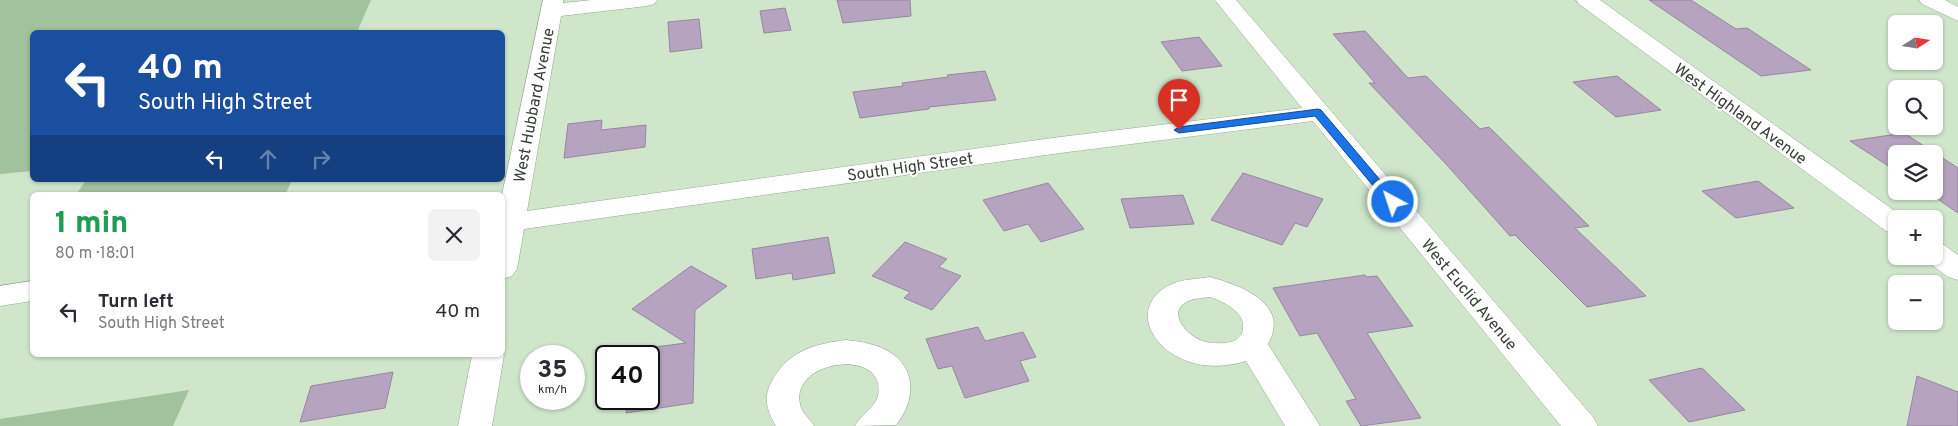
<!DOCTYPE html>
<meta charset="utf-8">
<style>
:root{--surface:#fff;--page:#f2f2f3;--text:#2b2b33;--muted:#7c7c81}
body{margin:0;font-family:Overpass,sans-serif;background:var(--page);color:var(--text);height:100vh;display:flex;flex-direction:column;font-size:19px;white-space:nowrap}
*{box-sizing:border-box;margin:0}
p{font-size:16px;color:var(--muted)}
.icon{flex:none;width:28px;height:28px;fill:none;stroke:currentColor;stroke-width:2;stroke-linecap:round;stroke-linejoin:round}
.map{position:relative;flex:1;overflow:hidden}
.panel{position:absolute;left:30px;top:192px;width:475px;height:165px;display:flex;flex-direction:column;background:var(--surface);border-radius:8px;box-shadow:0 1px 4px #0004}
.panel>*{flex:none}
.top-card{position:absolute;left:30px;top:30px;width:475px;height:152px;border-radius:8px;box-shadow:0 1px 4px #0004;background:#1a4fa0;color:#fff;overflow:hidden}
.needle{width:32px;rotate:78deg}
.fabs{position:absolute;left:1888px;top:15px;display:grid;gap:10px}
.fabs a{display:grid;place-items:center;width:55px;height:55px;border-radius:8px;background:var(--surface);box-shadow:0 1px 4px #0004;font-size:25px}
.speed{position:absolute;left:520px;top:345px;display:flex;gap:10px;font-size:25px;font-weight:700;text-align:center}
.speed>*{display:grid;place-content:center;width:65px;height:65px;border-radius:50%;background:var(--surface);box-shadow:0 1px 4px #0004;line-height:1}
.speed small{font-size:12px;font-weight:400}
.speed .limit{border:2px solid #111;border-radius:8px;background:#fff;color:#111}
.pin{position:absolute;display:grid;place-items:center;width:42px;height:42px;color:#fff;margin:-51px -21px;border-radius:50% 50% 50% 0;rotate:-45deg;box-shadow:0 0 5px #0007}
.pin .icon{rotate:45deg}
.me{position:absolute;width:55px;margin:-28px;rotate:320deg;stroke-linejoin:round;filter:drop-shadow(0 0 4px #0008)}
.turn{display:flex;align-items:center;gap:18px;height:105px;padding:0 25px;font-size:22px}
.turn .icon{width:65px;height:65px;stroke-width:2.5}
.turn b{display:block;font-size:35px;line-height:42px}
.lanes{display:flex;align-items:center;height:48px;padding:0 25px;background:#0003;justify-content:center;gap:25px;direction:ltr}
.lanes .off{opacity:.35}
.round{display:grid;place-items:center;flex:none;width:52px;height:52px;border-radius:8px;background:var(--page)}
.overview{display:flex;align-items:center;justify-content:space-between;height:85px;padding:0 25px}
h1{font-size:30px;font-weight:800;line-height:38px;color:#1e9e55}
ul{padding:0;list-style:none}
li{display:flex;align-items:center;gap:15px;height:70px;padding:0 25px}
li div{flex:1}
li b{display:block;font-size:19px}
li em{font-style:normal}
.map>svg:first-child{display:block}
.green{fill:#a2c19d}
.building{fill:#b5a3bf;stroke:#9786a0}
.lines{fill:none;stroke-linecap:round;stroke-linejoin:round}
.minor-casing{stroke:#93a88f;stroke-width:1}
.minor{fill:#fff;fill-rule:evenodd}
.route{fill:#1a73e8;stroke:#114b97}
.labels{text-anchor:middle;stroke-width:4;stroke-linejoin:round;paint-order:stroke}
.street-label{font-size:16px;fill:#353e34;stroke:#fff}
</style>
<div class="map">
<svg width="1958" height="426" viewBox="0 0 1958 426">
<rect width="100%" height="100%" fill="#cfe6cb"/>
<g class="green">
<path d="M0,0H371L357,32H32V171L0,174Z"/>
<path d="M86,180H292L285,195H76Z"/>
<path d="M189,390L173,426H0V419Z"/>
</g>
<g class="building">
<path d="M837,0H910L911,16L843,23Z"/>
<path d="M1649,0H1691L1736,29L1747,28L1811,70L1761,76Z"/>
<path d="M785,8L791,30L764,33L760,11Z"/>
<path d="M699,19L702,48L670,52L668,22Z"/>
<path d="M1365,31L1408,78L1426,76L1480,129L1489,127L1589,226L1575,228L1646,296L1587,307L1515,235L1510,236L1446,164L1369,83H1375L1333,34Z"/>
<path d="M1199,37L1222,66L1182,71L1161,42Z"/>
<path d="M985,71L996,100L929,107V109L860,118L853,92L903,86L902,83L948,77L947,75Z"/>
<path d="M1617,76L1661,110L1616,117L1573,82Z"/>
<path d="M602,120L601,130L646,125L645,147L564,158L568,124Z"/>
<path d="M1904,133L1958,168V213L1926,191H1934V154H1896V171L1850,141Z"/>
<path d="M1243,173L1323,199L1307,227L1295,223L1282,245L1211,220Z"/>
<path d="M1758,181L1794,208L1736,218L1702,191Z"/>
<path d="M1048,183L1084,229L1041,242L1028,224L1004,231L983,200Z"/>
<path d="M1183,195L1194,224L1130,228L1121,199Z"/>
<path d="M828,237L835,273L793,280L792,273L756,279L752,249Z"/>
<path d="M905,242L947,259L939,267L961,276L932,310L904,298L910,292L872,276Z"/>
<path d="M691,266L727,286L695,310L693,403L626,413L627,399H649V356H631V350L686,343L632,309Z"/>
<path d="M1365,275L1367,277L1377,276L1413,326L1367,333L1421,418L1361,426L1346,401L1356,399L1317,333L1300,336L1273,288Z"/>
<path d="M978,327L985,341L1023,332L1036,357L1020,361L1029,381L965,398L952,366L938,369L926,339Z"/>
<path d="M1702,368L1745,410L1689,422L1649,380Z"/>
<path d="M393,372L385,408L300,422L311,386Z"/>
<path d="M1917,376L1958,392V426H1907Z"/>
</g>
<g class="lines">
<defs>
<g id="minor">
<path d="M543,0H563V3L592,0H657L654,4L647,6L561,16L527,211L1060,137L1302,108L1215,0H1236L1593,417L1598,426H1561L1313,121L1060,153L524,229L517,269L512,276L502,279V195Z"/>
<path d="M1576,0H1600L1906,219H1896V234L1886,231L1579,4Z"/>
<path d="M1919,0H1945L1958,7V21L1922,4Z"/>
<path d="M1934,243L1944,245L1958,255V280L1948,277L1924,259L1922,256H1934Z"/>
<path d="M1210,277C1239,285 1291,303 1268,344L1320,426H1285L1246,361C1224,368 1199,368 1178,357C1146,341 1133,302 1172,284C1183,279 1198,279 1210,277ZM1210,297C1224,302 1249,313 1242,333C1240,337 1235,341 1231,342C1221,344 1209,344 1200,340C1184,333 1165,309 1191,300C1196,298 1204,298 1210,297Z"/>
<path d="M32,281V301L0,306V286Z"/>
<path d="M846,340C862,342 878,344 891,353C918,371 914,403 896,425L855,426C861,414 875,408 878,396C888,347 790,359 800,404C801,412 810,419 814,426H776C766,409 763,396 773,379C790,350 815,344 846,340Z"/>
<path d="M502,352L504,355L492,426H458L472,355H502Z"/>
</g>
</defs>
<use href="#minor" class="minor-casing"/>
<use href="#minor" class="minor"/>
</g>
<path class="route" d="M1318,109L1321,110L1397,200L1398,202L1397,205H1389L1315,116L1179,133L1174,130L1179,127Z"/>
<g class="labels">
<g class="street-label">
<text transform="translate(533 105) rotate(-79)" y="6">West Hubbard Avenue</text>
<text transform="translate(1741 113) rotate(36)" y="6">West Highland Avenue</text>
<text transform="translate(910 166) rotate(-8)" y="6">South High Street</text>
<text transform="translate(1470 294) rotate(50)" y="6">West Euclid Avenue</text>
</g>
</g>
</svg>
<div class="fabs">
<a><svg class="needle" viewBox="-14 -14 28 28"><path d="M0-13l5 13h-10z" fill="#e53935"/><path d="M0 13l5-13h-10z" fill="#7c7c81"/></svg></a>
<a><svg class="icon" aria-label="search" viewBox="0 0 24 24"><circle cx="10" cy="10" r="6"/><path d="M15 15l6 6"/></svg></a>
<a><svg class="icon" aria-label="layers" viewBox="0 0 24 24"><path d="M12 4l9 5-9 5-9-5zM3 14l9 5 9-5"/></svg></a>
<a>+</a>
<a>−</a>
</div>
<div class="speed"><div>35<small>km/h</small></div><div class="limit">40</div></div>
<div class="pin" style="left:1179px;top:130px;background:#d93025"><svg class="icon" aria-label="arrive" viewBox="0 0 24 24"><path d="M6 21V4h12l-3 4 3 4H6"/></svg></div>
<svg class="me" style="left:1393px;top:202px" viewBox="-20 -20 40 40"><circle r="17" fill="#1a73e8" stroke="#fff" stroke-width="3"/><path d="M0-11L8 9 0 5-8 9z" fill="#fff"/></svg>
<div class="top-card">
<div class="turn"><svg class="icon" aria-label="left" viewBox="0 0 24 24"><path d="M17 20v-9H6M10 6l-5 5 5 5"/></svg><div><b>40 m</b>South High Street</div></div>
<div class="lanes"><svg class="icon" aria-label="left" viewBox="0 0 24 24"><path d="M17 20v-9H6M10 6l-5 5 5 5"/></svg><svg class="icon off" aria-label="ahead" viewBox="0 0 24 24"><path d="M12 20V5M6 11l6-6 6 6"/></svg><svg class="icon off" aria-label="right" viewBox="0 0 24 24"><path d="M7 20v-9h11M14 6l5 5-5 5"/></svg></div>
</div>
<section class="panel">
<div class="overview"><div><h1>1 min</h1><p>80 m · 18:01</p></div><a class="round"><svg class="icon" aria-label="close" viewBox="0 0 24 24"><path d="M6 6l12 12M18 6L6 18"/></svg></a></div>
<ul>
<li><svg class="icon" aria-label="left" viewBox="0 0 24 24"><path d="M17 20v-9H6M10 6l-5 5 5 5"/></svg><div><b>Turn left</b><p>South High Street</p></div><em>40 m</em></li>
</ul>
</section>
</div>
